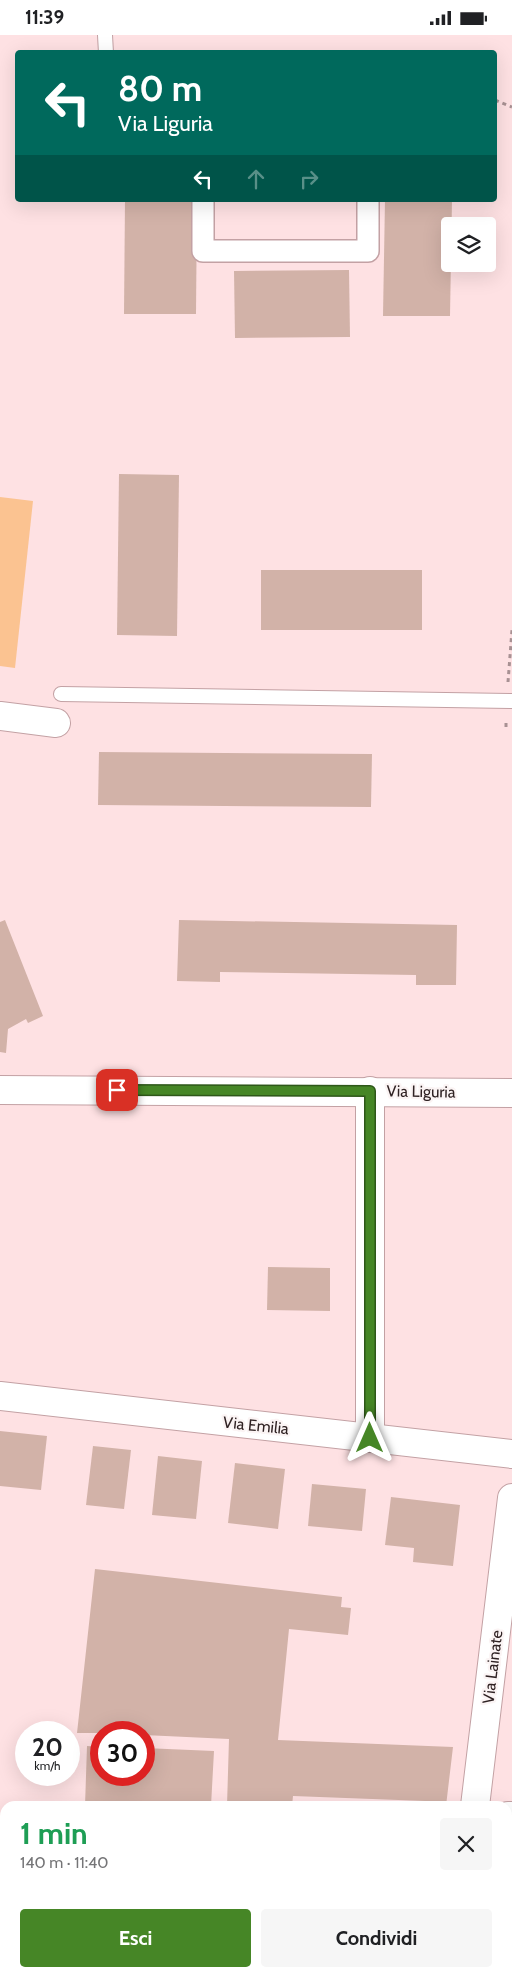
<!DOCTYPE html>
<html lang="it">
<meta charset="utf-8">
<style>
:root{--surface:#fff;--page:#f6f6f6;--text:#202124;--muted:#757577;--accent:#468626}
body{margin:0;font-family:Cabin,sans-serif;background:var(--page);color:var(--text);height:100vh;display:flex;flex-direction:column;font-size:19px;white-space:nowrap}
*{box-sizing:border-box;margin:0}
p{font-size:16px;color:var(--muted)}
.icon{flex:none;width:28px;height:28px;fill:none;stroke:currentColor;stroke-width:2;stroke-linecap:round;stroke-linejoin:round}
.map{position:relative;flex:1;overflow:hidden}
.details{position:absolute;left:0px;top:1766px;width:512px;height:176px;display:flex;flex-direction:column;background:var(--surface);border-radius:15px 15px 0 0;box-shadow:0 5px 20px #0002}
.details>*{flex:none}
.top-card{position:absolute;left:15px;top:15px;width:482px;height:152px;border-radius:5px;box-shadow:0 5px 20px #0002;background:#00695c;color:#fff;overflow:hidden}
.controls{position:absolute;left:441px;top:182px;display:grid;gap:10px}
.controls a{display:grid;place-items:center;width:55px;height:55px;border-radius:5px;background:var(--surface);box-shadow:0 5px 20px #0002;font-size:25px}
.speed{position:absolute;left:15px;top:1686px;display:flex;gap:10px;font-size:25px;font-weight:700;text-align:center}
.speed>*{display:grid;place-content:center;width:65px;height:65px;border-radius:50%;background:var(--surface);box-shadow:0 5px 20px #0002;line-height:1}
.speed small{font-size:12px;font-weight:400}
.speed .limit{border:8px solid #d22;background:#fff;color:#111}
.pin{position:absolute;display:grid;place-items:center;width:42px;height:42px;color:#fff;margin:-21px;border-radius:10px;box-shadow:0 2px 8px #0006}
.me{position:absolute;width:55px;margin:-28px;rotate:0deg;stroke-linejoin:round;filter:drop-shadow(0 0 4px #0008)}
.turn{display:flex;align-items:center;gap:18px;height:105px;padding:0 20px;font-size:22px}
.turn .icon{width:65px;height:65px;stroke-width:2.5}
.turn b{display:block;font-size:35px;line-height:42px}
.lanes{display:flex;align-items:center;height:48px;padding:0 20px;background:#0003;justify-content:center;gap:25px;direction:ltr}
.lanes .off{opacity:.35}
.round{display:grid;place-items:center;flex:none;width:52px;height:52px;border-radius:5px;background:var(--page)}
.head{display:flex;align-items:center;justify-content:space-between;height:85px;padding:0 20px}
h1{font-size:30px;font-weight:700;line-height:38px;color:#1e9e55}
.primary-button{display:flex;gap:10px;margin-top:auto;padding:10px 20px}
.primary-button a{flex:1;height:58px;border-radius:5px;background:var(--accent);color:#fff;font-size:20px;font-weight:700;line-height:58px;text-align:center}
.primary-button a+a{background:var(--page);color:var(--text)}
.status{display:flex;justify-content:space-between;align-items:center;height:35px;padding:0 25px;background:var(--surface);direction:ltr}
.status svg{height:14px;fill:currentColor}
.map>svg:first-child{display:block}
.green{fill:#fbc391}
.building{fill:#d2b2a8}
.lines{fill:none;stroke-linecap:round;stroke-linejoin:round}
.service-casing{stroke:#c3a1a4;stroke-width:16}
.pedestrian-casing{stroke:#c3a1a4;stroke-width:24}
.minor-casing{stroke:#c3a1a4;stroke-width:30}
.path{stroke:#a89193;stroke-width:3;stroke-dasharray:4 4;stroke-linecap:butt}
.service{stroke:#fff;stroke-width:14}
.pedestrian{stroke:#fff;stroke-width:21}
.minor{stroke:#fff;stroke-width:28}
.route-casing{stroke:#2e5719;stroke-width:12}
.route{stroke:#468626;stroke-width:9}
.labels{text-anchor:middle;stroke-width:4.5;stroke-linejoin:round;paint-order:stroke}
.street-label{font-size:16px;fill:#2f2223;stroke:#fbf4f4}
</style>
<div class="status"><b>11:39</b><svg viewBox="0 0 49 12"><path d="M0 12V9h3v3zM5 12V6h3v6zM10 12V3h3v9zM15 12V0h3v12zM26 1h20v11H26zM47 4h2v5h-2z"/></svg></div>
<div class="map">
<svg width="512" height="1942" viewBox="0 0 512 1942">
<rect width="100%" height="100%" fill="#fee1e3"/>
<path class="green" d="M0,462L33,466L15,633L0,631Z"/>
<g class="building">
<path d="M125,165H197L196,279H124Z"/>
<path d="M385,165H452L450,281H383Z"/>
<path d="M349,235L350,302L235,303L234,236Z"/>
<path d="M119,439L179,440L177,601L117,600Z"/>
<rect x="261" y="535" width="161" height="60"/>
<path d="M99,717L372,719L371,772L98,770Z"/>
<path d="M5,885L43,981L28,988L26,984L8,994L6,1018L0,1017V887Z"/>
<path d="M179,885L457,890L456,950H416V940L220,937V947L177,946Z"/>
<path d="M268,1232L330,1233V1276L267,1275Z"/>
<path d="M0,1396L47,1401L41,1455L0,1451Z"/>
<path d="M93,1411L131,1415L124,1474L86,1470Z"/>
<path d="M158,1421L202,1426L196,1484L152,1480Z"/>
<path d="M235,1428L285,1434L278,1494L228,1488Z"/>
<path d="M312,1449L366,1454L362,1496L308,1491Z"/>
<path d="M391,1462L460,1470L453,1531L413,1527L414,1513L385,1510Z"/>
<path d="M95,1534L342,1562L341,1572L351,1573L348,1600L289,1594L278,1705L453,1712L446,1771H425V1766L293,1761L292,1771H227L229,1704L144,1700V1698H77Z"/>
<path d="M87,1711L101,1712V1740H144V1713L214,1716L211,1771H85Z"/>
<path d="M0,1913H5V1938H29V1942H0Z"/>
<rect x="161" y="1938" width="129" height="4"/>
<rect x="355" y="1938" width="55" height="4"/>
</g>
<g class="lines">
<defs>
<g id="service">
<path d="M105,0L106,18"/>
<path d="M61,659L512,666"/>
</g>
<path id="pedestrian" d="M203,165V216H368V165"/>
<g id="minor">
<path d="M0,681L56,688"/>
<path d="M0,1055L512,1058"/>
<path d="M370,1056V1403"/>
<path d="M0,1361L512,1419"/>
<path d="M475,1771L512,1463"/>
<path d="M508,1781H512"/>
<path d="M0,1884H5"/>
<path d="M454,1942L455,1938"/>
</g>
</defs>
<use href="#service" class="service-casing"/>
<use href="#pedestrian" class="pedestrian-casing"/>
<use href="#minor" class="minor-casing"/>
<g class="path">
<path d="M495,65L512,72"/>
<path d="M508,647L512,595"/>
<path d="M506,692V685"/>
</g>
<use href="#service" class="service"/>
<use href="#pedestrian" class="pedestrian"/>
<use href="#minor" class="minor"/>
</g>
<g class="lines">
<defs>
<path id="route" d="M117,1055L370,1056V1403"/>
</defs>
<use href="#route" class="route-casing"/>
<use href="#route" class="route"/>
</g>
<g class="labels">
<g class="street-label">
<text transform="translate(421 1056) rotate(1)" y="6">Via Liguria</text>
<text transform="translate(256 1390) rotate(6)" y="6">Via Emilia</text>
<text transform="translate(492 1632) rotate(-83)" y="6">Via Lainate</text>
</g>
</g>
</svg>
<div class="controls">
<a><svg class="icon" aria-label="layers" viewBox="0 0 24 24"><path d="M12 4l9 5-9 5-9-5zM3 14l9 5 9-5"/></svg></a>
</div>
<div class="speed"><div>20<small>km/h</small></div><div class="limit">30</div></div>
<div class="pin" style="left:117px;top:1055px;background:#d93025"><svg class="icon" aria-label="arrive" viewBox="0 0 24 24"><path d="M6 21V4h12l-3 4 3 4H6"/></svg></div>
<svg class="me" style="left:370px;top:1403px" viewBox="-20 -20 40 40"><path d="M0-17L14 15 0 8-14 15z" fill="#468626" stroke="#fff" stroke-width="4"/></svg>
<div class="top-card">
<div class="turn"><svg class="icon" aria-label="left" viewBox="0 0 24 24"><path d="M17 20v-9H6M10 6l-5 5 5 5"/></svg><div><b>80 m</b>Via Liguria</div></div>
<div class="lanes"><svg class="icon" aria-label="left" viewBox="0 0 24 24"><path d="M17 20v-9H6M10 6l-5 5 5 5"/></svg><svg class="icon off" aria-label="ahead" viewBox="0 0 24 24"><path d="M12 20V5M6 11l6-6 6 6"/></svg><svg class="icon off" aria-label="right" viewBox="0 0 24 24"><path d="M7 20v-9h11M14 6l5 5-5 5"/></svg></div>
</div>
<section class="details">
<div class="head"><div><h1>1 min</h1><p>140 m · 11:40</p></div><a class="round"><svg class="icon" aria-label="close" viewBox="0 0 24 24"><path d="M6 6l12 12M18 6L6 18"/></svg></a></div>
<div class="primary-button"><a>Esci</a><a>Condividi</a></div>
</section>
</div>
